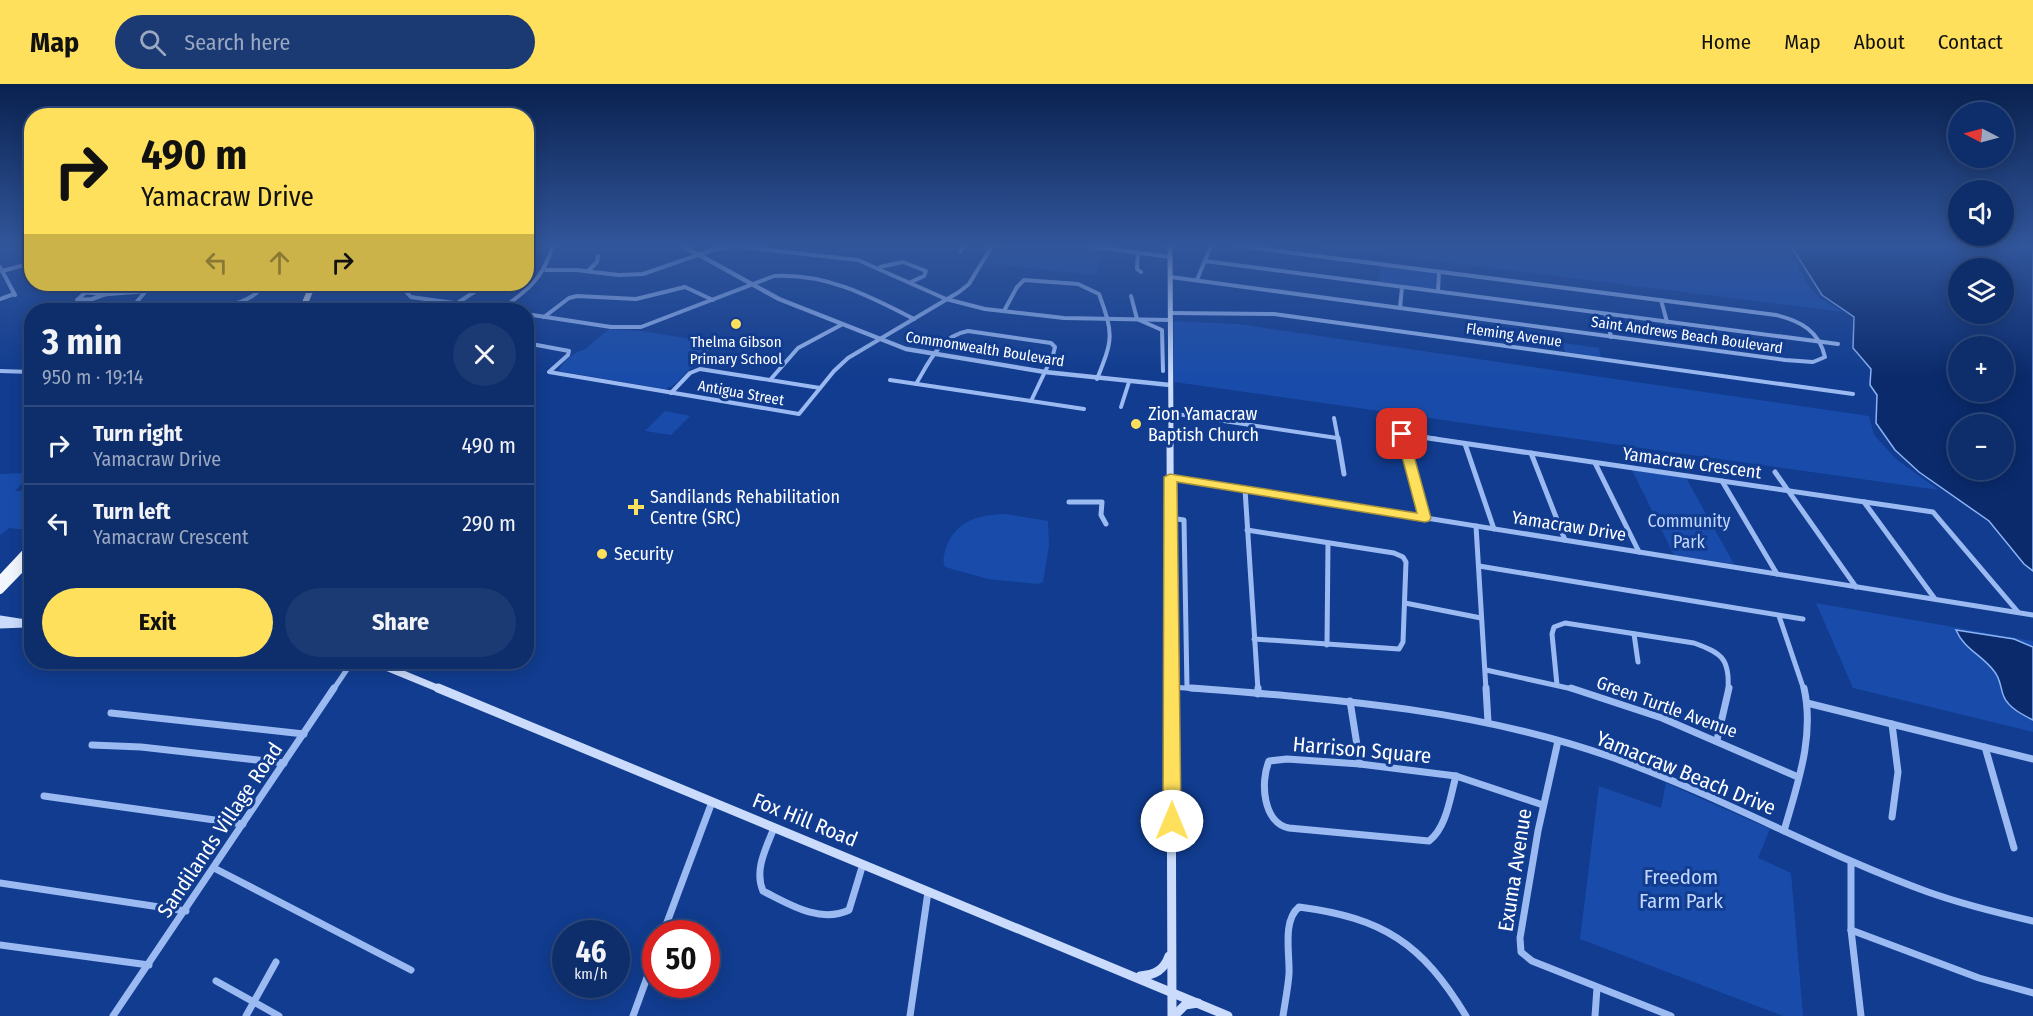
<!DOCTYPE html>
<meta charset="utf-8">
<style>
:root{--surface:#0d2d6b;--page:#1b3973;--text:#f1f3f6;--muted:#9aa8c1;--line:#2d497e;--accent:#ffe05c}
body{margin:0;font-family:"Fira Sans Condensed",sans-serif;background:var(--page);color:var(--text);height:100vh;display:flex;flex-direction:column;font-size:22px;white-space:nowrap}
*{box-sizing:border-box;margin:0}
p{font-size:20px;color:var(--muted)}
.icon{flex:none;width:33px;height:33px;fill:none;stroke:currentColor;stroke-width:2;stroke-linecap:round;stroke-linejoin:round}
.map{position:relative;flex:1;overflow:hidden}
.sheet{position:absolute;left:24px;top:219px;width:510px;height:366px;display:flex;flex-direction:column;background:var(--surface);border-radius:24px;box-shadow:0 3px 15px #0003,0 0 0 2px var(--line)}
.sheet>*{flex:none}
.top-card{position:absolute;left:24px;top:24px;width:510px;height:183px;border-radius:24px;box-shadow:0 3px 15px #0003,0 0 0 2px var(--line);background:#ffe05c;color:#111;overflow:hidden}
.needle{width:39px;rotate:276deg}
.fabs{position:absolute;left:1948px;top:18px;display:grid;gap:12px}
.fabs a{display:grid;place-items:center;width:66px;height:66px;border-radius:50%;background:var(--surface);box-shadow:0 3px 15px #0003,0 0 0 2px var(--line);font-size:30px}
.speed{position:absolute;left:552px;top:836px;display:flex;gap:12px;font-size:30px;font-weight:700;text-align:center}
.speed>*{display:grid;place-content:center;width:78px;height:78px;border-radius:50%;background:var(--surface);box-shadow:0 3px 15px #0003,0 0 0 2px var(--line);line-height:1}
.speed small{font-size:15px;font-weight:400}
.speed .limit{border:9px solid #d22;background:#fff;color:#111}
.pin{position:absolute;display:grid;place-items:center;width:51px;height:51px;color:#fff;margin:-26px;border-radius:12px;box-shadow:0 3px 9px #0006}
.me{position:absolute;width:66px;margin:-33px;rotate:0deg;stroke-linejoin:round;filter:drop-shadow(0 0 4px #0008)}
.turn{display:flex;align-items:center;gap:21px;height:126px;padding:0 18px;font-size:27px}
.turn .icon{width:78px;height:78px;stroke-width:2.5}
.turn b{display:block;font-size:42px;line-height:51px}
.lanes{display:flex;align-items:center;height:57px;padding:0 18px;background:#0003;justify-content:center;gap:30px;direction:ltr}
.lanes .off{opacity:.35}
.round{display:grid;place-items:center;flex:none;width:63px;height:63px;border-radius:32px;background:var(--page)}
.summary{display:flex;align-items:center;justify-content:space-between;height:102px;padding:0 18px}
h1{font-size:36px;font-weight:700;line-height:45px}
.button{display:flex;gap:12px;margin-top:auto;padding:12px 18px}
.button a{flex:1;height:69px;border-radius:36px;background:var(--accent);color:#111;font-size:24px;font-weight:700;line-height:69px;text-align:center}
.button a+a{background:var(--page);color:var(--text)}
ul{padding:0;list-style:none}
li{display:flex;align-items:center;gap:18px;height:78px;padding:0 18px;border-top:2px solid var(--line)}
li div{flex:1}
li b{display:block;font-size:22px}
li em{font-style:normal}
header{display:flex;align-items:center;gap:36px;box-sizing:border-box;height:84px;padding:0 30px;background:var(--accent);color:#111}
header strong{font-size:28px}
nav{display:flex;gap:33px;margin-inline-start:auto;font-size:21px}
.search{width:420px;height:54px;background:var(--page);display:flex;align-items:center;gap:15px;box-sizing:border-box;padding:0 21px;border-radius:33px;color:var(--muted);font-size:22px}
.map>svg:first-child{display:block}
.green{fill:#194caa}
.water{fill:#0a2a6b;stroke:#8cb3f6;stroke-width:1.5;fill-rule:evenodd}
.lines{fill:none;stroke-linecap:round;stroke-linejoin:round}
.minor-far2{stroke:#9bbaf2;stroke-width:4}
.minor-far1{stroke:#9bbaf2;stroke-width:5}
.minor{stroke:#9bbaf2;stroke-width:7}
.tertiary{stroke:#9bbaf2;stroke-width:4.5}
.secondary-far2{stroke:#cadbfc;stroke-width:5}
.secondary-far1{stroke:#cadbfc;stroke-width:7}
.secondary{stroke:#cadbfc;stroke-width:9}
.trunk-far1{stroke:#f2f6ff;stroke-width:6}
.trunk{stroke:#f2f6ff;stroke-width:8}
.route{fill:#ffe05c;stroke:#a6923c;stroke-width:1.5}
.poi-dot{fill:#ffe05c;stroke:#113c8f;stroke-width:2}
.labels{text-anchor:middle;stroke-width:6;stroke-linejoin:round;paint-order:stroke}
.far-street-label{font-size:15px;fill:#fff;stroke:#113c8f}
.far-poi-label{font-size:15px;fill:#fff;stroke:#113c8f}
.poi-label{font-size:18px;fill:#fff;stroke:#113c8f;text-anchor:start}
.street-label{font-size:18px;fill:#fff;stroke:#113c8f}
.park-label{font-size:18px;fill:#c2d7fd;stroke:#113c8f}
.near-street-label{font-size:21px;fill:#fff;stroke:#113c8f}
.near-park-label{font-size:21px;fill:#c2d7fd;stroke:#113c8f}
</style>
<header>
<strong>Map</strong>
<div class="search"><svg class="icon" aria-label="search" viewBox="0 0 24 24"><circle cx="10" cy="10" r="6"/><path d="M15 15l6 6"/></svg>Search here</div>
<nav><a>Home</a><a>Map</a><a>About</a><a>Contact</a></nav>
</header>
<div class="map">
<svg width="2033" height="932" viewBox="0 0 2033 932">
<rect width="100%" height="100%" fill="#113c8f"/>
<g class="green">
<path d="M994,162H1076L1103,165L1095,191L984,179Z"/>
<path d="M1316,162H1782L1796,179L1807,200L1818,213L1843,228Z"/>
<path d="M1381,182L1436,189L1435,206L1379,198Z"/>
<path d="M1173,237L1238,240L1869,332L1874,351L1896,375L1939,406L1174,298Z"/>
<path d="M609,245L643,247L716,259L674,301L665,305L559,287C561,279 575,267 584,266Z"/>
<path d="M1563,259L1599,264L1601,274L1565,269Z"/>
<path d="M665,327L690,332L671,351L645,347Z"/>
<path d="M1632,386L1686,394L1734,480L1674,471Z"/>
<path d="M31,389L15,407H31V442L28,446L9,444L0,451V390Z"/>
<path d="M1005,430L1048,437L1049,461L1043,498L1038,500L988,495L945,483C942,476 944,471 946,464C956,437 977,431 1005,430Z"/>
<path d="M1816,519L2033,557V563L2014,555L1956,546C1965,565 1982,572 1994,587C2001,595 2000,605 2004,613C2009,624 2023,631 2033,636V648L1853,604Z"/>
<path d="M1666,699L1770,745L1758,774L1791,789L1803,932H1783L1580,855L1599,702L1661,724Z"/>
</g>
<g class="water">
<path d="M1791,162H2033V487L2024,480L1989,437L1919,388L1895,366L1876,339L1877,311L1870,301L1871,285L1853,264L1854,233L1822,211ZM1959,184H2004V230H1959ZM1959,262H2004V308H1959ZM1959,340H2004V386H1959Z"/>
<path d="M1956,546L2014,555L2033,563V636C2023,631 2009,624 2004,613C2000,604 2001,595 1994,587C1982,571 1964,565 1956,546Z"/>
</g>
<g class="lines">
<g class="minor-far2">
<path d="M1088,162L1170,173"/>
<path d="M960,167L964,162"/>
<path d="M1138,168L1137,185L1141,188"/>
<path d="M1205,177L1838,260"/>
<path d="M0,183L15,211"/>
<path d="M880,183L903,178L926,187L924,192L911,198"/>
<path d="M546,186H576L619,191L643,190L712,166L734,162L858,176L946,215L985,225L1064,234L1170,236"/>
<path d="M2,187L32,179"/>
<path d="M588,187L597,178L598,172"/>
<path d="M1171,193L1785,276L1813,278L1825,273C1819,247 1801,237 1776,231L1239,162"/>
<path d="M1197,196L1211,162"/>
<path d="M399,200L411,213L503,226"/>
<path d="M1438,207L1439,188"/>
<path d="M86,208L77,216L92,215L106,210"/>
<path d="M1131,212L1137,235L1162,246L1163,287"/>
<path d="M0,215L14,210"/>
<path d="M1661,216L1667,238"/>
<path d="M456,220L486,200"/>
<path d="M1400,224L1402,203"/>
<path d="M135,226V220L145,208"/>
<path d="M184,226C214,223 245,225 266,200"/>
<path d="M500,226C528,206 542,196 553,162"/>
<path d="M1004,227L1017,203L1024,196L1078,200L1099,210C1114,251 1113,255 1097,295"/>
<path d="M1170,229L1274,230L1853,310"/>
<path d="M526,230L611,243H641L774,192C826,189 869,212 914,235"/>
<path d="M1606,230L1611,253"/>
<path d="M544,233L569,214L577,212L636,215L685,203L713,216"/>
<path d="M526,259L569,267L568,271L549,288L799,330L834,287L848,274L959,208L969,200L992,162"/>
<path d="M0,287L32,288"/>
<path d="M770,296L798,264L841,241"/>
<path d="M890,296L1084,325"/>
<path d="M916,300C929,278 940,252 968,247L1051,259L1055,263L1053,271L1031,317"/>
<path d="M671,309L690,289L700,285L820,304"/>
<path d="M1121,323L1129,298"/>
<path d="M1170,329L1337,354"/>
<path d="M1334,334L1338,355"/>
<path d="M1398,336L1402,350"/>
<path d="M1403,355L1402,350L1438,355"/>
</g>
<g class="minor-far1">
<path d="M1338,354L1344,390"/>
<path d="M1403,354L1425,434"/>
<path d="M1428,354L1933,428L2018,528"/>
<path d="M1465,360L1494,445"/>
<path d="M1531,369L1565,456"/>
<path d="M1595,379L1639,468"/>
<path d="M1775,388L1856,503"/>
<path d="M1170,393L2033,531"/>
<path d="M1722,397L1777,490"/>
<path d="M1245,405L1258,606"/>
<path d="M1069,418H1102L1101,431L1106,440"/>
<path d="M1864,418L1935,515"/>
<path d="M1170,434L1184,436L1187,604"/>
<path d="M1476,442L1486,606"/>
<path d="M1247,446L1394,469L1403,473L1406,478L1403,558L1399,565L1254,555"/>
<path d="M1479,482L1803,535"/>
<path d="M1405,519L1481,534"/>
<path d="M1779,532L1804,606"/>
<path d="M1634,550L1638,578"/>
<path d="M1327,561L1328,459"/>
<path d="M1486,586L1577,606"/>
<path d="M1557,601L1552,550L1554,543L1565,539L1694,559C1722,569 1730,575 1728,606"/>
<path d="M1172,603L1211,606"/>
<path d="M333,606L352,578"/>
</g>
<g class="minor">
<path d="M1191,604C1333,615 1475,625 1611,673C1719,711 1820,769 1928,808C1962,820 1998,829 2033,837"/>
<path d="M1258,604V610"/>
<path d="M1486,604L1488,638"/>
<path d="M1571,604L1662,634L1798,693"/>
<path d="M1350,617L1360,680"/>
<path d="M1807,619L2033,675"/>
<path d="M111,629L304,650"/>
<path d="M1892,640L1898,688L1892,733"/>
<path d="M1717,656L1729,604"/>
<path d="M1558,657L1538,747L1520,854L1521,868L1532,877L1671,932"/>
<path d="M92,661L141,663L284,679"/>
<path d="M1985,663L2014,764"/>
<path d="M1287,675L1360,680L1456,692C1450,713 1447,743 1429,757L1289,744C1263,739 1260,698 1269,677Z"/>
<path d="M1456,692L1543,721"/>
<path d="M44,712L243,740"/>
<path d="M774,744C766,764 754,786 763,807C789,820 820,840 849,826L863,780"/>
<path d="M1784,747C1797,701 1815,653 1804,604"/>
<path d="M1851,778V846L1861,932"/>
<path d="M214,784L411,886"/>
<path d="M0,799L186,827"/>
<path d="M1851,846L1979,894L2033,909"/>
<path d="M663,849L712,718"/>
<path d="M0,861L149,881"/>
<path d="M216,897L279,932"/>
<path d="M113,932L334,604"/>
<path d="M246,932L276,878"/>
<path d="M633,932L656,869"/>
<path d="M910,932L928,808"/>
<path d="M1283,932C1285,918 1288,904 1289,890C1290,870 1282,837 1299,823C1383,834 1422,859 1466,932"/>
<path d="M1595,932L1597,904"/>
</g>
<g class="tertiary">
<path d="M683,162L779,215L906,265L1045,288L1170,301"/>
<path d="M73,200L86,208L106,210L231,200"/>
</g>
<path class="secondary-far2" d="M1170,162L1171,355"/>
<g class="secondary-far1">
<path d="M1170,354L1171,606"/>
<path d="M0,535L32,540"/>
<path d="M0,541L25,540"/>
<path d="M367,578L386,583L442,606"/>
</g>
<g class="secondary">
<path d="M438,604L1228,932"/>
<path d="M1171,604L1172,932"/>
<path d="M1140,892C1155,891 1164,886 1169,872"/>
<path d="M1174,932L1185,921L1198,919"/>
</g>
<path class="trunk-far1" d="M302,226L313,200"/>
<g class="trunk">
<path d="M0,496L32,462"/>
<path d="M0,506L32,473"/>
</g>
</g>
<linearGradient id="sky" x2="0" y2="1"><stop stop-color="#09214f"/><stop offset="0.55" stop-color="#32569b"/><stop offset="1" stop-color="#32569b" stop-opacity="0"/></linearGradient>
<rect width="2033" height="293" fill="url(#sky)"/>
<path class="route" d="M1402,347L1408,350L1431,434L1429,437L1425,438L1177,398L1181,737L1178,742L1172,745L1166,742L1163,737L1164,393L1170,390L1417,429L1396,350Z"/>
<g class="poi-dot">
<circle cx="736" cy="240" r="6"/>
<circle cx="1136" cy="340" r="6"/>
<path d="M633 414h6v6h6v6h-6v6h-6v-6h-6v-6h6z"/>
<circle cx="602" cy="470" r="6"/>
</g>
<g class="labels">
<g class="far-street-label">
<text transform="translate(1514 251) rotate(8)" y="5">Fleming Avenue</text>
<text transform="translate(1687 251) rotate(8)" y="5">Saint Andrews Beach Boulevard</text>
<text transform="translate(985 265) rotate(9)" y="5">Commonwealth Boulevard</text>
<text transform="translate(741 309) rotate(10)" y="5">Antigua Street</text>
</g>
<g class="far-poi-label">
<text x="736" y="263">Thelma Gibson<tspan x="736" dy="17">Primary School</tspan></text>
</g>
<g class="poi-label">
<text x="1148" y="336">Zion Yamacraw<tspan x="1148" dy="21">Baptish Church</tspan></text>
<text x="650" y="419">Sandilands Rehabilitation<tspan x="650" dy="21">Centre (SRC)</tspan></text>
<text x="614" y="476">Security</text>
</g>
<g class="street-label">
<text transform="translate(1692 379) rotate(8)" y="6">Yamacraw Crescent</text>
<text transform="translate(1569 442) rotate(9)" y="6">Yamacraw Drive</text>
<text transform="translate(1667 623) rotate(20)" y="6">Green Turtle Avenue</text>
</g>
<g class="park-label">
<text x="1689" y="443">Community<tspan x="1689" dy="21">Park</tspan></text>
</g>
<g class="near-street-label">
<text transform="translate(1362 666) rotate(5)" y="7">Harrison Square</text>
<text transform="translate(1686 689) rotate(22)" y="7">Yamacraw Beach Drive</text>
<text transform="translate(805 736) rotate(22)" y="7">Fox Hill Road</text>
<text transform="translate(220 746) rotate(-56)" y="7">Sandilands Village Road</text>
<text transform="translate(1515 786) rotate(-81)" y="7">Exuma Avenue</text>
</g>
<g class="near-park-label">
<text x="1681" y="800">Freedom<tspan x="1681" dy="24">Farm Park</tspan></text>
</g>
</g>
</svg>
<div class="fabs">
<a><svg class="needle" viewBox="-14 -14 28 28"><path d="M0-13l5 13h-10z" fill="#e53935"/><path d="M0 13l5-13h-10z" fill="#9aa8c1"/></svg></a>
<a><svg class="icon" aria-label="sound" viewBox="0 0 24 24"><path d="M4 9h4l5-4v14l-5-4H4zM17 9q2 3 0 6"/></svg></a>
<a><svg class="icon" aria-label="layers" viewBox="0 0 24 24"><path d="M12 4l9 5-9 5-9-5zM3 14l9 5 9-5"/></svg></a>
<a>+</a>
<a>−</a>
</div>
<div class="speed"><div>46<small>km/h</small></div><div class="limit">50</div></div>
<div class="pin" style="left:1402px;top:350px;background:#d93025"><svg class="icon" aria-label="arrive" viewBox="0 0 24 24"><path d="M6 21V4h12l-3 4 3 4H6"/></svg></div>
<svg class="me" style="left:1172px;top:737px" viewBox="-20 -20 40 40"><circle r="19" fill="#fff"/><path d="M0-13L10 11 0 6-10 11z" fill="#ffe05c"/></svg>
<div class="top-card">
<div class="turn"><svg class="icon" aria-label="right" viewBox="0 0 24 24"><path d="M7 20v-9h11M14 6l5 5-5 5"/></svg><div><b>490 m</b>Yamacraw Drive</div></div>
<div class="lanes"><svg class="icon off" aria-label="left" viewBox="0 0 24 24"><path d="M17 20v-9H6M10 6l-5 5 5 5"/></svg><svg class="icon off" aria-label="ahead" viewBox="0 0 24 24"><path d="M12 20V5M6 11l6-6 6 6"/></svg><svg class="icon" aria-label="right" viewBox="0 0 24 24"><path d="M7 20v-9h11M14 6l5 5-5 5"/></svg></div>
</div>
<section class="sheet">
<div class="summary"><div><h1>3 min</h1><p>950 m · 19:14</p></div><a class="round"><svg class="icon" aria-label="close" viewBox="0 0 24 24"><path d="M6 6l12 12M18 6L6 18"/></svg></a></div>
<ul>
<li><svg class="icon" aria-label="right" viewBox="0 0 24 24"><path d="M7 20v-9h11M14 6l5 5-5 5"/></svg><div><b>Turn right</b><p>Yamacraw Drive</p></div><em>490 m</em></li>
<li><svg class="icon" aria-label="left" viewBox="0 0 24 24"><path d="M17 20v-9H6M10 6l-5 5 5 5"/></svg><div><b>Turn left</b><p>Yamacraw Crescent</p></div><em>290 m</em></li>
</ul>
<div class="button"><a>Exit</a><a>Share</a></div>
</section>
</div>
